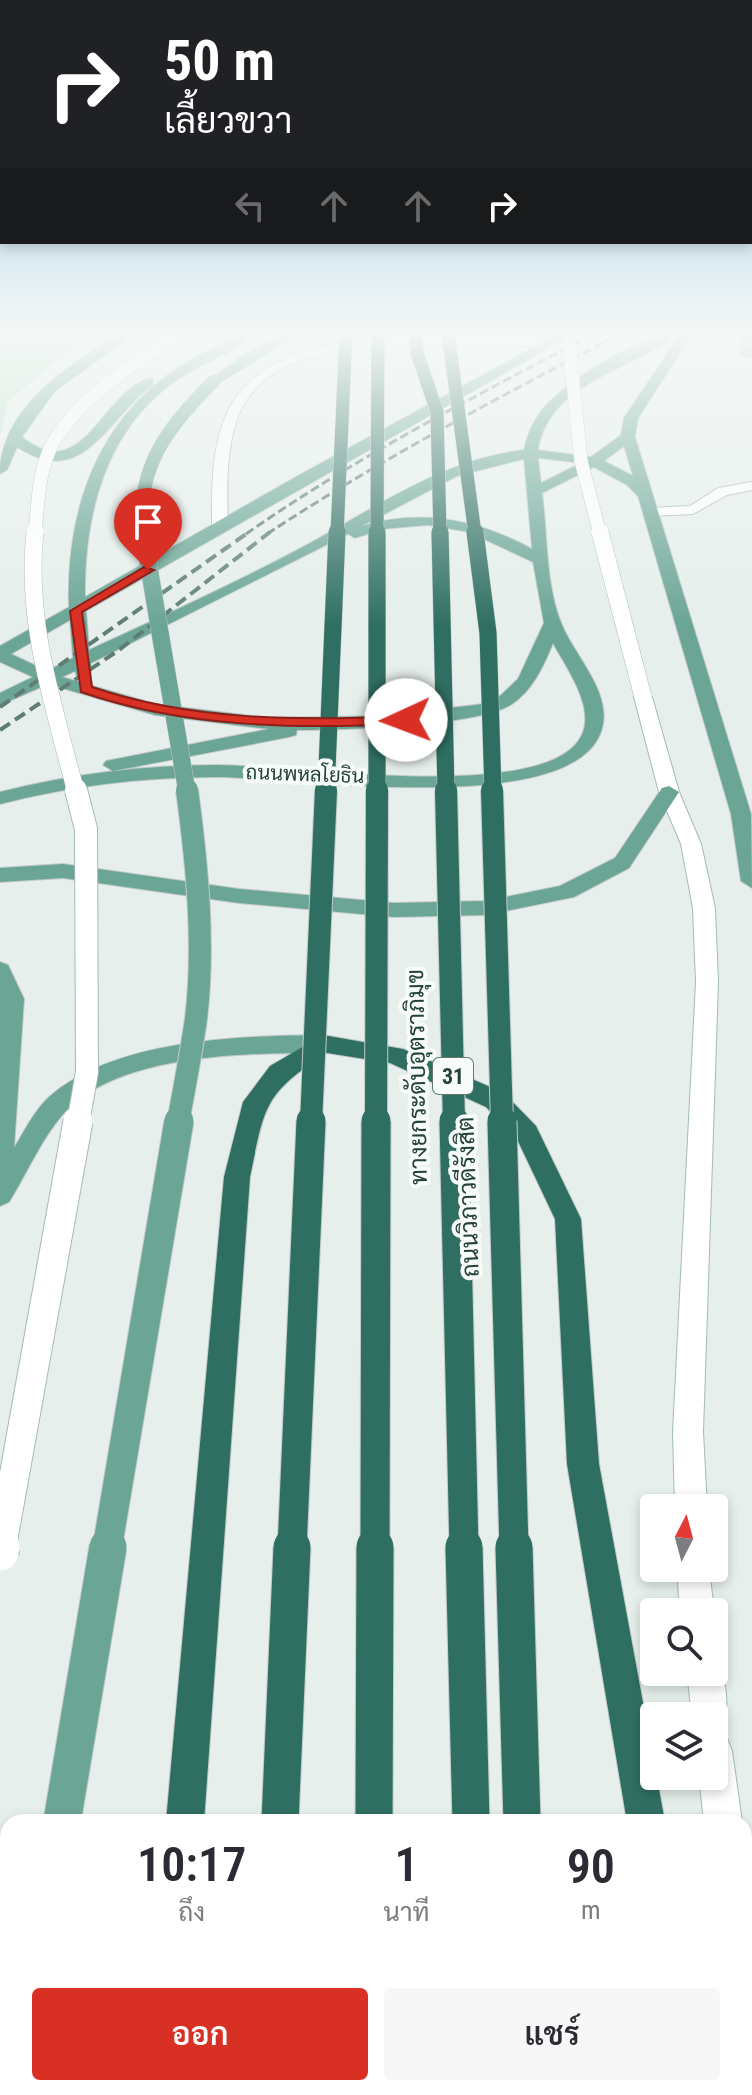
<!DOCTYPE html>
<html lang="th">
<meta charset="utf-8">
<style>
:root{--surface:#fff;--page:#f7f7f7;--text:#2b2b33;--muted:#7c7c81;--accent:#d93025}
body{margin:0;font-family:"Roboto Condensed",Sarabun,sans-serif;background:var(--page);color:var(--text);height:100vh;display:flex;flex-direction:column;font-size:30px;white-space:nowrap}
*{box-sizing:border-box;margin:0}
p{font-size:26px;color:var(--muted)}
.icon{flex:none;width:44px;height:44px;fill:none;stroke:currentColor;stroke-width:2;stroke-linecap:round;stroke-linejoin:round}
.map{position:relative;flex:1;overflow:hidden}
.side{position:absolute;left:0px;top:1814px;width:752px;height:282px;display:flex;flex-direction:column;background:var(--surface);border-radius:24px 24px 0 0;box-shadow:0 4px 12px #0003}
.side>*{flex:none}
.guide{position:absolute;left:0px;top:0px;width:752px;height:244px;box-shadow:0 4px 12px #0003;background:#202124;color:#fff;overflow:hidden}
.needle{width:52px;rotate:6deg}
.fabs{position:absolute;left:640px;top:1494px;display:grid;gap:16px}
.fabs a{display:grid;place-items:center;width:88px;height:88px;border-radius:8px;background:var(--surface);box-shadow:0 4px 12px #0003;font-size:40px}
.pin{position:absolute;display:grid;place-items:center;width:68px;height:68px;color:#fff;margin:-82px -34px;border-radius:50% 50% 50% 0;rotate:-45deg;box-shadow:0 0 8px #0007}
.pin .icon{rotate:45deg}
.me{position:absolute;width:88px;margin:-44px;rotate:268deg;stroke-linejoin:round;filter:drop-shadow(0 0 6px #0008)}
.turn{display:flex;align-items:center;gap:28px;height:168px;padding:0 32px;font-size:36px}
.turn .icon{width:104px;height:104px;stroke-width:2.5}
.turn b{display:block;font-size:56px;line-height:68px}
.lanes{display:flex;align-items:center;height:76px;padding:0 32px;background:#0003;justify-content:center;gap:40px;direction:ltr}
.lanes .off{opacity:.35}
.eta{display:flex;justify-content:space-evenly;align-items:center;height:136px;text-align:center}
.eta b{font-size:48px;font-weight:600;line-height:56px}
.button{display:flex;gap:16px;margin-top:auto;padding:16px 32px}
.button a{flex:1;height:92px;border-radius:8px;background:var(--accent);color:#fff;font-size:32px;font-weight:600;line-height:92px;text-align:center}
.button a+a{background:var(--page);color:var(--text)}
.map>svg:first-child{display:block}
.green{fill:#bfe0c8}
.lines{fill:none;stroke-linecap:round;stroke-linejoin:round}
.lane-casing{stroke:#a8b8b2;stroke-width:2}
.street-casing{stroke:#a8b8b2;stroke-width:2}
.secondary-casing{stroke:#a4bbb3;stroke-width:2}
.primary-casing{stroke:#c2cac8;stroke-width:2}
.highway-casing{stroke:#c2cac8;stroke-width:2}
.lane{fill:#fff;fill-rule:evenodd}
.street{fill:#fff;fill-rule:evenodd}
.secondary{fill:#fff;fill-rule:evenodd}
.primary{fill:#6aa596;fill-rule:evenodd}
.highway{fill:#2f6f62;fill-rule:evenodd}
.rail-far1{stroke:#5f7d75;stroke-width:3;stroke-dasharray:9 4;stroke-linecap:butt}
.rail{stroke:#5f7d75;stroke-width:4;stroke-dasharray:12 6;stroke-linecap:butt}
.secondary-bridge-far4-casing{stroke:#a4bbb3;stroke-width:14;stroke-linecap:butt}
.secondary-bridge-far3-casing{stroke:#a4bbb3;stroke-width:18;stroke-linecap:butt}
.secondary-bridge-far2-casing{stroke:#a4bbb3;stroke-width:24;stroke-linecap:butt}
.secondary-bridge-far1-casing{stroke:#a4bbb3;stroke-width:31;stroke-linecap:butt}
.secondary-bridge-casing{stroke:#a4bbb3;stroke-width:39;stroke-linecap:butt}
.primary-bridge-far4-casing{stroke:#c2cac8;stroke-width:14;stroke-linecap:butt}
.primary-bridge-far3-casing{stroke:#c2cac8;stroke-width:18;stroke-linecap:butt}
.primary-bridge-far2-casing{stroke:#c2cac8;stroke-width:24;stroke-linecap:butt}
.primary-bridge-far1-casing{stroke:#c2cac8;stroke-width:31;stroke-linecap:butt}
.primary-bridge-casing{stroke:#c2cac8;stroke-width:39;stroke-linecap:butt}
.highway-bridge-far4-casing{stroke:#c2cac8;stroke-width:14;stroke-linecap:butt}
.highway-bridge-far3-casing{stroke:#c2cac8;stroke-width:18;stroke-linecap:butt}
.highway-bridge-far2-casing{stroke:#c2cac8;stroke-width:24;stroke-linecap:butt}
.highway-bridge-far1-casing{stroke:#c2cac8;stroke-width:31;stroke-linecap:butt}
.highway-bridge-casing{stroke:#c2cac8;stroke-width:39;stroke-linecap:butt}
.secondary-bridge-far4{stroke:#fff;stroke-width:13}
.secondary-bridge-far3{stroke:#fff;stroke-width:17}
.secondary-bridge-far2{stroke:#fff;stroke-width:22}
.secondary-bridge-far1{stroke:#fff;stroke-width:29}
.secondary-bridge{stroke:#fff;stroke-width:37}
.primary-bridge-far4{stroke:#6aa596;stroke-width:13}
.primary-bridge-far3{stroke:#6aa596;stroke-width:17}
.primary-bridge-far2{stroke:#6aa596;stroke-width:22}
.primary-bridge-far1{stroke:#6aa596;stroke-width:29}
.primary-bridge{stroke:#6aa596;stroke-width:37}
.highway-bridge-far4{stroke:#2f6f62;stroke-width:13}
.highway-bridge-far3{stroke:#2f6f62;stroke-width:17}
.highway-bridge-far2{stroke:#2f6f62;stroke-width:22}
.highway-bridge-far1{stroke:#2f6f62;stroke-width:29}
.highway-bridge{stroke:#2f6f62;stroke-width:37}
.wall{fill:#a1aea9}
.building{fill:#bbcac4;stroke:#838d89;stroke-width:2}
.route{fill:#d93025;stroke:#8d1f18;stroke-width:2}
.labels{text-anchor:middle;stroke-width:8;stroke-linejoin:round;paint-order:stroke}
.far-street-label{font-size:20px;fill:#24423a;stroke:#f7fbf9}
.shield{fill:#f7fbf9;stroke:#637a73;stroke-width:2}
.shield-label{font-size:22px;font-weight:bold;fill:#24423a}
.street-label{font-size:24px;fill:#24423a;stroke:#f7fbf9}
</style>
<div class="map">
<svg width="752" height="2095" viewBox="0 0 752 2095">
<rect width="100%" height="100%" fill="#e6efeb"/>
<path class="green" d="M0,333H108L65,352L7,403L0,437Z"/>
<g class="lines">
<defs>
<path id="lane" d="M559,335L565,339L563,342C478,358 283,312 239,414C225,449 227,492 228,529L220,534L212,529C212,492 211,449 226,415C271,311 468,341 559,335Z"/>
<path id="street" d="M752,482V490L727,495L693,514L650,516L643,512L650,508L690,506L718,488Z"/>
<g id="secondary">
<path d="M643,692L652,697L679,792L701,844L715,908L718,982L703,1432L707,1508H675L673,1432L696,982L693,908L681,844L659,792L634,697Z"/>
<path d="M677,1568H709L714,1612H680Z"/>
<path d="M714,1659C727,1675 730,1710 722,1728L714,1732V1716H692L687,1672H714Z"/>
<path d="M714,1733L727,1738L732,1751L742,1822H704L699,1776H714Z"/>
<path d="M744,1903L752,1906V1981L744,1977Z"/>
</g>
<g id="primary">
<path d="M121,333H136L55,391L22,437C83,486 99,396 149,378L153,379V385C106,419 84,491 17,447L7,470L0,474C0,408 69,365 121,333Z"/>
<path d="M241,333H256C234,353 201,363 177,380C105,429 84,516 85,597L301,474L560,333H575L86,611L89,650C161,617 233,584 303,547C374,509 442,459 524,450C527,435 532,423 542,410C564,383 642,333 677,333C632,372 550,380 538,450L591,457L621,435L624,418L681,333H693L638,418L635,437L751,814L752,888L741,881L731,814L638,496L627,485L594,467L542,493C548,536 545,584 562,625C574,655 609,689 603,724C586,822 290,777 216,777C143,777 70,786 0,804V792C71,774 145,765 218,765C296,766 515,799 572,748C605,719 568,671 553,643C544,665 533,690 512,704C479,726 341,730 297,730L296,735L289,737L113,771L103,765L106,761L269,729L155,715L48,684L0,705V693L33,677L0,662V646L69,607C66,521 91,435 161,380C185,361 214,348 241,333ZM624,446L633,476L604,461ZM538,458L581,463L541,483ZM524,459L532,549C479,520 421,508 362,526L457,476ZM428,525L469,532L533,562L544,623L518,679L500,696L483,704L382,716L269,718L155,704L62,677L75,671L78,679H90L91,663L348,534L355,538L383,529ZM70,620L73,658L47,671L11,654Z"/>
<path d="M286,333H301L218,384L208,381L244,355Z"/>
<path d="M669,786L679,792L629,868L574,897L486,915L394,917L239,903L63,878L0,882V868L63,864L239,889L394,903L486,901L560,886L615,858L662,788Z"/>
<path d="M0,962L8,965L24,999L14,1148C24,1132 34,1111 49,1097C115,1039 240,1036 323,1035L331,1038L335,1044L331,1050L323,1053C248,1053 119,1053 64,1113C41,1139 27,1173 9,1202L0,1206Z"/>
<path d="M8,2071V2088H39L37,2095H0V2081Z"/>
</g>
<g id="highway">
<path d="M323,1035L403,1049L504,1093L536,1126L581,1219L599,1464L665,1822H627L567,1464L555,1219L517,1139L486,1107L390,1063L327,1053C263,1094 265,1106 250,1177L204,1822H166L224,1177L243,1102L270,1066Z"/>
<rect x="142" y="2088" width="42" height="7"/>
<rect x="247" y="2088" width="42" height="7"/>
<rect x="352" y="2088" width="42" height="7"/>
<rect x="456" y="2088" width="42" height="7"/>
<rect x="509" y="2088" width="42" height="7"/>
<path d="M690,2088H732L734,2095H692Z"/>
</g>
</defs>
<use href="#lane" class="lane-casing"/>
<use href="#street" class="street-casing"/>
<use href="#secondary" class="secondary-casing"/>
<use href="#primary" class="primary-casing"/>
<use href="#highway" class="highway-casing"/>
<use href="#lane" class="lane"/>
<use href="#street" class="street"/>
<use href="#secondary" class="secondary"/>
<use href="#primary" class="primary"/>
<use href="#highway" class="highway"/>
<g class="rail-far1">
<path d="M246,534C356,457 476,396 595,333"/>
<path d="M267,534C381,459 501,396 622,333"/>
</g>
<g class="rail">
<path d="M0,707L249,532"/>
<path d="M0,730L119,650L270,532"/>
</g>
<defs>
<g id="secondary-bridge-far4">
<path d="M568,333L581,461L600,534"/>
<path d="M35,534C38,504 38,470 53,443C78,399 138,360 180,333"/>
</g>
<g id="secondary-bridge-far3">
<path d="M35,532C25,620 54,708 76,792"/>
<path d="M600,532L643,697"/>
</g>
<path id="secondary-bridge-far2" d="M76,790L86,829L87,1072L78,1123"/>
<path id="secondary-bridge-far1" d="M1,1549L78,1121"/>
<path id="secondary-bridge" d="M0,1552L1,1547"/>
<path id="primary-bridge-far4" d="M143,534C135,468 169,425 214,381"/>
<path id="primary-bridge-far3" d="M143,532L187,792"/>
<path id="primary-bridge-far2" d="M178,1123C184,1089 191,1054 196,1019C205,945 197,864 187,790"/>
<path id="primary-bridge-far1" d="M107,1549L179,1121"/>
<path id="primary-bridge" d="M62,1822L108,1547"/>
<g id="highway-bridge-far4">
<path d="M415,333L417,353L437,412L440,534"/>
<path d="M448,333L475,534"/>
<path d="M337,534L346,333"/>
<path d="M377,534L378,333"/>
</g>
<g id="highway-bridge-far3">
<path d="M440,532L446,792"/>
<path d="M475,532L488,633L493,792"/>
<path d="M326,792L337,532"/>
<path d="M377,792V532"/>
</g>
<g id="highway-bridge-far2">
<path d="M446,790L454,1123"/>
<path d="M492,790L502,1123"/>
<path d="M311,1123L326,790"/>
<path d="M376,1123L377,790"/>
</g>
<g id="highway-bridge-far1">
<path d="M454,1121L464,1549"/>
<path d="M502,1121L514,1549"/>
<path d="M292,1549L311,1121"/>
<path d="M375,1549L376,1121"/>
</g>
<g id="highway-bridge">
<path d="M464,1547L471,1822"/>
<path d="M514,1547L522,1822"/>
<path d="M280,1822L292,1547"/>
<path d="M374,1822L375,1547"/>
</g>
</defs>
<use href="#secondary-bridge-far4" class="secondary-bridge-far4-casing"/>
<use href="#secondary-bridge-far3" class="secondary-bridge-far3-casing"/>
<use href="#secondary-bridge-far2" class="secondary-bridge-far2-casing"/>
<use href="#secondary-bridge-far1" class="secondary-bridge-far1-casing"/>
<use href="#secondary-bridge" class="secondary-bridge-casing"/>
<use href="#primary-bridge-far4" class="primary-bridge-far4-casing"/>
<use href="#primary-bridge-far3" class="primary-bridge-far3-casing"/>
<use href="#primary-bridge-far2" class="primary-bridge-far2-casing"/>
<use href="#primary-bridge-far1" class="primary-bridge-far1-casing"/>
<use href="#primary-bridge" class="primary-bridge-casing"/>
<use href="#highway-bridge-far4" class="highway-bridge-far4-casing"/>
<use href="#highway-bridge-far3" class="highway-bridge-far3-casing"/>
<use href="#highway-bridge-far2" class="highway-bridge-far2-casing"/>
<use href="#highway-bridge-far1" class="highway-bridge-far1-casing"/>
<use href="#highway-bridge" class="highway-bridge-casing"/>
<use href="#secondary-bridge-far4" class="secondary-bridge-far4"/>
<use href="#secondary-bridge-far3" class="secondary-bridge-far3"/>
<use href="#secondary-bridge-far2" class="secondary-bridge-far2"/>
<use href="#secondary-bridge-far1" class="secondary-bridge-far1"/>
<use href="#secondary-bridge" class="secondary-bridge"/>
<use href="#primary-bridge-far4" class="primary-bridge-far4"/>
<use href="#primary-bridge-far3" class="primary-bridge-far3"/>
<use href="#primary-bridge-far2" class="primary-bridge-far2"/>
<use href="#primary-bridge-far1" class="primary-bridge-far1"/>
<use href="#primary-bridge" class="primary-bridge"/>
<use href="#highway-bridge-far4" class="highway-bridge-far4"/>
<use href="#highway-bridge-far3" class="highway-bridge-far3"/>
<use href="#highway-bridge-far2" class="highway-bridge-far2"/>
<use href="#highway-bridge-far1" class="highway-bridge-far1"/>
<use href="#highway-bridge" class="highway-bridge"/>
</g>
<path class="wall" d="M752,333V358L738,355L742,334Z"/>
<path class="building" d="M744,333H752V336L742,334Z"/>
<linearGradient id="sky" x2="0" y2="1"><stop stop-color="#84bce0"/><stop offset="0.53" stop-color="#f4f8f6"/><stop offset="1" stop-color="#f4f8f6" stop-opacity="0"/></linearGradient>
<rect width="752" height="626" fill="url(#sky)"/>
<path class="route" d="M144,567L154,570L82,612L92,687C192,721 301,721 406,716L413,720L406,724C296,729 185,728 81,692L70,611Z"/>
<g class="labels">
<g class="far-street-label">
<text transform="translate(305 774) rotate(2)" y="7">ถนนพหลโยธิน</text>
</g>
<rect class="shield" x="433" y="1058" width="40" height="36" rx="6"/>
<g class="shield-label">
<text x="453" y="1084">31</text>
</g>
<g class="street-label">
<text transform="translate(417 1077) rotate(-91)" y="8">ทางยกระดับอุตราภิมุข</text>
<text transform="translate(468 1197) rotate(-92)" y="8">ถนนวิภาวดีรังสิต</text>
</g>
</g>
</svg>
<div class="fabs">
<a><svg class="needle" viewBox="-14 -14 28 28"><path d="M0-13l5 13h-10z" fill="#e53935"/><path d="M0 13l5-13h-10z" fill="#7c7c81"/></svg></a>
<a><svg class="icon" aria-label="search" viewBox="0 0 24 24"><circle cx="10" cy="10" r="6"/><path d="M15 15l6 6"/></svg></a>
<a><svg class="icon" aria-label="layers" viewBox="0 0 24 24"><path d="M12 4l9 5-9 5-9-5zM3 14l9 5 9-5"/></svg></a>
</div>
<div class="pin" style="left:148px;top:570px;background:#d93025"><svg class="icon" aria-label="arrive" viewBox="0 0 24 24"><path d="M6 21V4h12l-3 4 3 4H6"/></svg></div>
<svg class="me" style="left:406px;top:720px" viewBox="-20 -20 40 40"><circle r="19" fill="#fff"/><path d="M0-13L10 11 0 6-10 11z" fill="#d93025"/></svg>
<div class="guide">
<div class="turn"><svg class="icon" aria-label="right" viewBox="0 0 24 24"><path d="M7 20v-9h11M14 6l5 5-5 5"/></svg><div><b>50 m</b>เลี้ยวขวา</div></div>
<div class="lanes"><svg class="icon off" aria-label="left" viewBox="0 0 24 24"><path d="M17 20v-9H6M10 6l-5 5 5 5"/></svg><svg class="icon off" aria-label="ahead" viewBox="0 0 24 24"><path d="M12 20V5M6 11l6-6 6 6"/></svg><svg class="icon off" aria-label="ahead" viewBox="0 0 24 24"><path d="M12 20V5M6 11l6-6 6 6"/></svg><svg class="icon" aria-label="right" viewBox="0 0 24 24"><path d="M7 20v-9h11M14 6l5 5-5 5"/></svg></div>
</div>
<section class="side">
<div class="eta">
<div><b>10:17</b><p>ถึง</p></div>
<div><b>1</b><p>นาที</p></div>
<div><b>90</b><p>m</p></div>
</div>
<div class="button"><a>ออก</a><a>แชร์</a></div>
</section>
</div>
